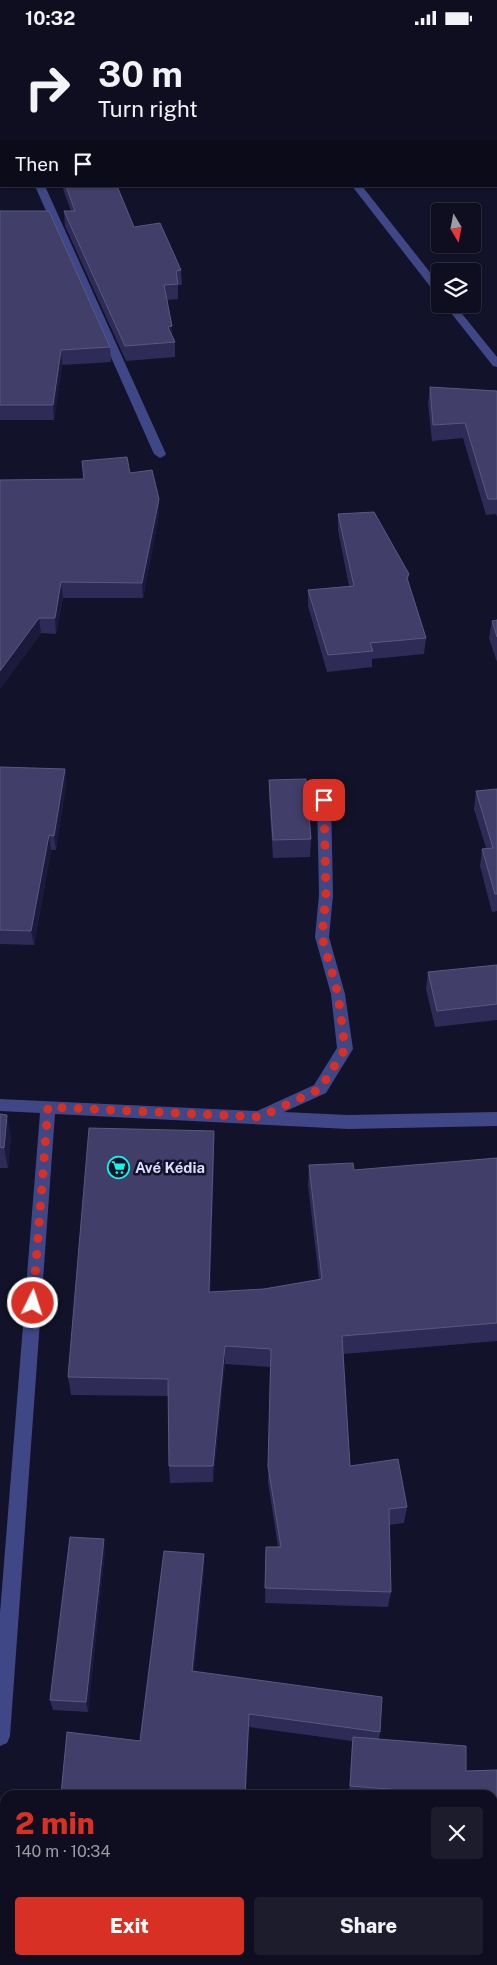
<!DOCTYPE html>
<meta charset="utf-8">
<style>
:root{--surface:#0e0e20;--page:#1c1c2d;--text:#f1f3f6;--muted:#9b9ca5;--line:#2e2e3e;--accent:#d93025}
body{margin:0;font-family:"Public Sans",sans-serif;background:var(--page);color:var(--text);height:100vh;display:flex;flex-direction:column;font-size:19px;white-space:nowrap}
*{box-sizing:border-box;margin:0}
p{font-size:16px;color:var(--muted)}
.icon{flex:none;width:28px;height:28px;fill:none;stroke:currentColor;stroke-width:2;stroke-linecap:round;stroke-linejoin:round}
.map{position:relative;flex:1;overflow:hidden}
.details{position:absolute;left:0px;top:1755px;width:498px;height:175px;display:flex;flex-direction:column;background:var(--surface);border-radius:15px 15px 0 0;box-shadow:0 1px 4px #0004,0 0 0 1px var(--line)}
.details>*{flex:none}
.guide{position:absolute;left:0px;top:0px;width:498px;height:152px;box-shadow:0 1px 4px #0004,0 0 0 1px var(--line);background:#0e0e20;color:var(--text);overflow:hidden}
.needle{width:32px;rotate:170deg}
.controls{position:absolute;left:431px;top:168px;display:grid;gap:10px}
.controls a{display:grid;place-items:center;width:50px;height:50px;border-radius:5px;background:var(--surface);box-shadow:0 1px 4px #0004,0 0 0 1px var(--line);font-size:25px}
.pin{position:absolute;display:grid;place-items:center;width:42px;height:42px;color:#fff;margin:-21px;border-radius:10px;box-shadow:0 2px 8px #0006}
.me{position:absolute;width:55px;margin:-28px;rotate:4deg;stroke-linejoin:round;filter:drop-shadow(0 0 4px #0008)}
.turn{display:flex;align-items:center;gap:18px;height:105px;padding:0 15px;font-size:22px}
.turn .icon{width:65px;height:65px;stroke-width:2.5}
.turn b{display:block;font-size:35px;line-height:42px}
.then{display:flex;align-items:center;height:48px;padding:0 15px;background:#0003;gap:10px;font-size:19px}
.round{display:grid;place-items:center;flex:none;width:52px;height:52px;border-radius:5px;background:var(--page)}
.summary{display:flex;align-items:center;justify-content:space-between;height:85px;padding:0 15px}
h1{font-size:30px;font-weight:800;line-height:38px;color:var(--accent)}
.cta{display:flex;gap:10px;margin-top:auto;padding:10px 15px}
.cta a{flex:1;height:58px;border-radius:5px;background:var(--accent);color:#fff;font-size:20px;font-weight:800;line-height:58px;text-align:center}
.cta a+a{background:var(--page);color:var(--text)}
.status{display:flex;justify-content:space-between;align-items:center;height:35px;padding:0 25px;background:var(--surface);direction:ltr}
.status svg{height:14px;fill:currentColor}
.map>svg:first-child{display:block}
.lines{fill:none;stroke-linecap:round;stroke-linejoin:round}
.minor{fill:#3f4787;fill-rule:evenodd}
.wall{fill:#2e2c57}
.shaded-wall{fill:#1b1a3d}
.building{fill:#413f69;stroke:#595880}
.route{stroke:#d93025;stroke-width:9;stroke-dasharray:0 16.2}
.labels{text-anchor:middle;stroke-width:5;stroke-linejoin:round;paint-order:stroke}
.poi-label{font-size:15px;font-weight:bold;fill:#dcddfe;stroke:#12122a;text-anchor:start}
</style>
<div class="status"><b>10:32</b><svg viewBox="0 0 49 12"><path d="M0 12V9h3v3zM5 12V6h3v6zM10 12V3h3v9zM15 12V0h3v12zM26 1h20v11H26zM47 4h2v5h-2z"/></svg></div>
<div class="map">
<svg width="497" height="1930" viewBox="0 0 497 1930">
<rect width="100%" height="100%" fill="#12122a"/>
<g class="lines">
<g class="minor">
<rect x="70" y="0" width="8" height="1"/>
<path d="M497,86V93H496V86Z"/>
<rect x="0" y="122" width="1" height="6"/>
<path d="M35,151H45L166,419L164,421L160,423L154,419Z"/>
<path d="M352,151H362L440,250V260L436,259Z"/>
<path d="M444,269H454L497,322V332L493,331Z"/>
<path d="M324,760L329,761L331,765L333,860L329,902L345,959L353,1014L326,1058L284,1077L348,1080L497,1077V1091L348,1094L55,1079L10,1701L7,1708L0,1711V1578L40,1078L0,1076V1064L257,1076L314,1050L337,1013L331,959L315,902L319,860L317,765L319,761Z"/>
</g>
</g>
<g class="wall">
<path d="M62,151H117L134,192L181,235L182,250H178V264L167,265L172,301L175,307V322L126,326L65,191L64,176H71Z"/>
<path d="M0,176L110,312L111,327L62,330L54,385H0Z"/>
<path d="M430,352L497,356V482L496,479L486,480L463,403L432,406L428,368Z"/>
<path d="M130,438L159,464V479L143,563H63L56,599L41,598L0,654V445L83,444Z"/>
<path d="M338,479L409,539L408,546L426,603L424,619L372,624V632L327,637L308,571V555L349,551L338,495Z"/>
<path d="M497,585V627L489,603L492,586Z"/>
<path d="M0,732L65,734L66,749L56,815H51L34,910L0,909Z"/>
<path d="M269,745L311,804L310,822L273,823L269,763Z"/>
<path d="M497,754V876L492,877L480,831L482,814L486,813L474,774L476,756Z"/>
<path d="M497,930V985L435,992L426,954L428,937Z"/>
<path d="M0,1079L11,1100L8,1133H0Z"/>
<path d="M214,1096V1115L210,1257L264,1254L319,1244L308,1150L309,1130L354,1135L497,1123V1306L343,1319L350,1431L407,1472L404,1488L389,1490L391,1557L388,1572L265,1568L266,1512H278L268,1447L270,1332L225,1329L213,1447L170,1448L169,1431L168,1361L71,1360L68,1342Z"/>
<path d="M105,1515L88,1677L53,1675L50,1665Z"/>
<path d="M204,1534L194,1637L380,1697L379,1704L466,1736L497,1735V1773H492V1760H349L352,1706L249,1692L246,1760H61V1759L140,1706Z"/>
</g>
<g class="shaded-wall">
<rect x="0" y="102" width="1" height="15"/>
<path d="M172,291V306L168,292Z"/>
<path d="M61,315L62,330L54,385L53,370Z"/>
<path d="M159,464V479L143,563L142,548Z"/>
<path d="M61,547L63,563L56,599L55,583Z"/>
<path d="M39,583L41,598L0,654V636Z"/>
<path d="M65,734L66,749L56,815L54,801Z"/>
<path d="M49,800L51,815L34,910L31,896Z"/>
<path d="M7,1080L11,1100L8,1133L4,1113Z"/>
<path d="M214,1096V1115L210,1275L209,1257Z"/>
<path d="M225,1311V1329L213,1447V1431Z"/>
<path d="M104,1504L105,1515L88,1677L86,1667Z"/>
<path d="M204,1519V1534L193,1650L192,1636Z"/>
<path d="M249,1679L246,1760H245Z"/>
</g>
<g class="building">
<path d="M0,0H59V1H1V102H0Z"/>
<rect x="395" y="0" width="38" height="1"/>
<path d="M66,151H117L134,192L160,188L181,235L176,236L178,249L164,250L172,291L168,292L175,307L125,311L64,176H75Z"/>
<path d="M0,176H49L110,312L61,315L53,370H0Z"/>
<path d="M430,352L497,356V464H488L465,388L433,390Z"/>
<path d="M127,422L130,438L152,435L159,464L142,548L61,547L55,583H39L0,636V445L84,444L82,426Z"/>
<path d="M374,477L409,539L407,543L426,603L370,608L373,616L328,620L308,555L354,551L338,479Z"/>
<path d="M497,585V602L492,586Z"/>
<path d="M0,732L65,734L54,801L49,800L31,896L0,895Z"/>
<path d="M306,744L311,804L273,805L269,745Z"/>
<path d="M497,754V859H495L482,814L493,813L476,756Z"/>
<path d="M497,930V969L437,976L428,937Z"/>
<path d="M0,1079L7,1080L4,1113L0,1112Z"/>
<path d="M89,1093L214,1096L209,1257L264,1254L322,1244L309,1130L353,1128L354,1135L497,1123V1288L342,1301L350,1431L398,1424L407,1472L389,1474L391,1557L265,1553L266,1512H281L268,1431L271,1314L225,1311L213,1431H169L168,1344L68,1342Z"/>
<path d="M70,1502L104,1504L86,1667L50,1665Z"/>
<path d="M164,1516L204,1519L192,1636L382,1662L380,1697L249,1679L245,1760L61,1759L67,1697L140,1706Z"/>
<path d="M353,1702L466,1711V1736L497,1735V1763L492,1762V1760H465L350,1751Z"/>
</g>
<g class="lines">
<path class="route" d="M33,1268L48,1072L260,1082L320,1054L345,1014L338,959L322,902L326,860L324,765"/>
</g>
<defs>
<symbol id="supermarket-ring" viewBox="-11 -11 22 22"><circle r="9.5" fill="#12122a" stroke="#10f6ea" stroke-width="1.5"/><path d="M-6-5.5h2.5l.6 2H6L4.5 2H-2.5L-4.4-4H-6ZM-1.5 3.2a1.3 1.3 0 1 0 .1 0ZM3 3.2a1.3 1.3 0 1 0 .1 0Z" fill="#10f6ea"/></symbol>
</defs>
<g fill-rule="evenodd">
<use href="#supermarket-ring" x="106" y="1120" width="25" height="25"/>
</g>
<g class="labels">
<g class="poi-label">
<text x="135" y="1138">Avé Kédia</text>
</g>
</g>
</svg>
<div class="controls">
<a><svg class="needle" viewBox="-14 -14 28 28"><path d="M0-13l5 13h-10z" fill="#e53935"/><path d="M0 13l5-13h-10z" fill="#9b9ca5"/></svg></a>
<a><svg class="icon" aria-label="layers" viewBox="0 0 24 24"><path d="M12 4l9 5-9 5-9-5zM3 14l9 5 9-5"/></svg></a>
</div>
<div class="pin" style="left:324px;top:765px;background:#d93025"><svg class="icon" aria-label="arrive" viewBox="0 0 24 24"><path d="M6 21V4h12l-3 4 3 4H6"/></svg></div>
<svg class="me" style="left:33px;top:1268px" viewBox="-20 -20 40 40"><circle r="17" fill="#d93025" stroke="#fff" stroke-width="3"/><path d="M0-11L8 9 0 5-8 9z" fill="#fff"/></svg>
<div class="guide">
<div class="turn"><svg class="icon" aria-label="right" viewBox="0 0 24 24"><path d="M7 20v-9h11M14 6l5 5-5 5"/></svg><div><b>30 m</b>Turn right</div></div>
<div class="then">Then<svg class="icon" aria-label="arrive" viewBox="0 0 24 24"><path d="M6 21V4h12l-3 4 3 4H6"/></svg></div>
</div>
<section class="details">
<div class="summary"><div><h1>2 min</h1><p>140 m · 10:34</p></div><a class="round"><svg class="icon" aria-label="close" viewBox="0 0 24 24"><path d="M6 6l12 12M18 6L6 18"/></svg></a></div>
<div class="cta"><a>Exit</a><a>Share</a></div>
</section>
</div>
